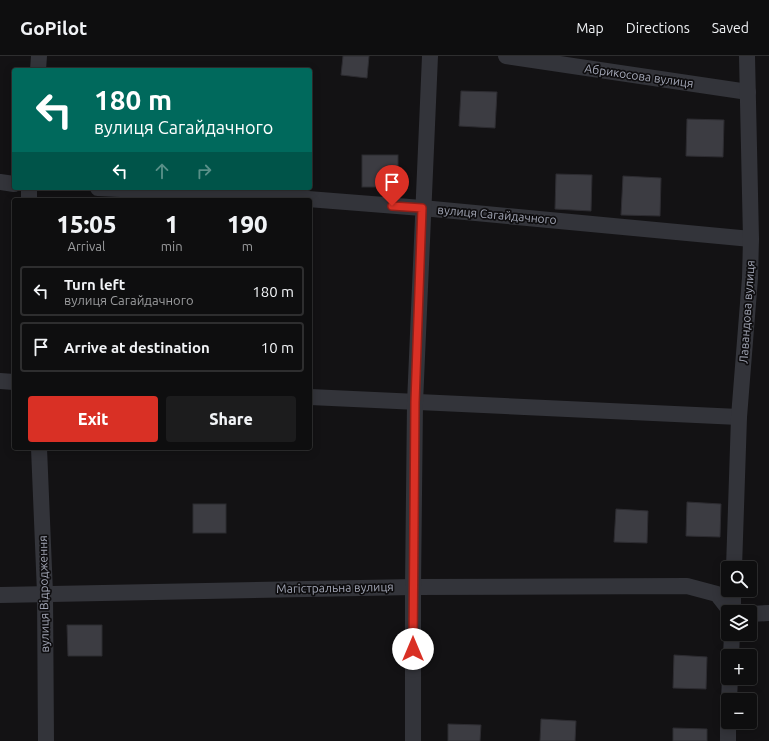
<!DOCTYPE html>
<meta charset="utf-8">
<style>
:root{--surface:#0e0e0f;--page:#1c1c1d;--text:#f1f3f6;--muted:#9b9c9e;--line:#2e2e2f;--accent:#d93025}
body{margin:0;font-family:Ubuntu,sans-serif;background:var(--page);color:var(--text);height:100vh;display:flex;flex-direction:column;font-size:15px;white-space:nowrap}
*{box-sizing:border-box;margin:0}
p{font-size:13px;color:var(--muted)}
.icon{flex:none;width:22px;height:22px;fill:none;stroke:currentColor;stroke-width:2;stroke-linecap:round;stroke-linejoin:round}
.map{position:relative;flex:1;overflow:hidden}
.panel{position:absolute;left:12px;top:142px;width:300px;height:252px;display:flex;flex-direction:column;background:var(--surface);border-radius:4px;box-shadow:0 2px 10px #0003,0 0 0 1px var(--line)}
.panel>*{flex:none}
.banner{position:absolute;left:12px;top:12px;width:300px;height:122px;border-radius:4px;box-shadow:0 2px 10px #0003,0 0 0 1px var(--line);background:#00695c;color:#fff;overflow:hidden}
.fabs{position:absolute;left:721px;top:505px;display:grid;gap:8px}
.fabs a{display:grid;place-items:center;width:36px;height:36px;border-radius:4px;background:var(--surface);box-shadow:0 2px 10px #0003,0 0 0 1px var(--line);font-size:20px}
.pin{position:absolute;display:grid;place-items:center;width:34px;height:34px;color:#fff;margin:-41px -17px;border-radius:50% 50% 50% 0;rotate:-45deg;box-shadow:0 0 4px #0007}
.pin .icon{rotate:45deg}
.me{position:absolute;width:44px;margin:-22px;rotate:0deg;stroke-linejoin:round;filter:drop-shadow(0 0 3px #0008)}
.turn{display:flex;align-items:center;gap:14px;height:84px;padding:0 16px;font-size:18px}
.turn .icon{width:52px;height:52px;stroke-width:2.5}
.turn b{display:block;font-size:28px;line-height:34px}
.lanes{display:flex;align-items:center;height:38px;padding:0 16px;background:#0003;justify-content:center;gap:20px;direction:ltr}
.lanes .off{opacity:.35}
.eta{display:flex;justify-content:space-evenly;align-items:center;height:68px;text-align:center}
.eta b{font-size:24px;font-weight:800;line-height:28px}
.cta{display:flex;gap:8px;margin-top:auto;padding:8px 16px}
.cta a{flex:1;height:46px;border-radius:4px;background:var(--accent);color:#fff;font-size:16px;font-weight:800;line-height:46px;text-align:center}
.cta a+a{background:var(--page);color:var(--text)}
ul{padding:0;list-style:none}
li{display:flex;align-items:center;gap:12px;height:50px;margin:0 8px 6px;padding:0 8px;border:2px solid var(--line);border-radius:4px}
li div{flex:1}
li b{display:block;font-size:15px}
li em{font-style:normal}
header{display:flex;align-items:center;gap:24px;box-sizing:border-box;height:56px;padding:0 20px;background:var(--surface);border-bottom:1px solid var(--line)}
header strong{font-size:19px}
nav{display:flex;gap:22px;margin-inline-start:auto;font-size:14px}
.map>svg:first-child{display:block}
.building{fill:#3c3c42;stroke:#2d2c31}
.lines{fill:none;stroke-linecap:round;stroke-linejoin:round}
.minor{stroke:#33343a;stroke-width:16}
.route-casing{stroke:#8d1f18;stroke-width:10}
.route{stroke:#d93025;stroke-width:7}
.labels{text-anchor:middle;stroke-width:3.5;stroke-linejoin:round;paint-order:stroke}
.street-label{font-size:12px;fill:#a3a7b6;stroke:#0e0d0f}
</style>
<header>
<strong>GoPilot</strong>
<nav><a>Map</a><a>Directions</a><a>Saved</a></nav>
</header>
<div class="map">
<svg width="769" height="685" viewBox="0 0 769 685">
<rect width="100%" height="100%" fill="#131214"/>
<g class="building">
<path d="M343,0H369L367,22L341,19Z"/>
<path d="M461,35L497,36L495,72L459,70Z"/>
<path d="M687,63L724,64L723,101L686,100Z"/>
<rect x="362" y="99" width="36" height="32"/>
<path d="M556,118L592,119L591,155L555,153Z"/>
<path d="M623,120L661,122L660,160L621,159Z"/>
<path d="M687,446L721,448L720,481L686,480Z"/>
<rect x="193" y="448" width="33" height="29"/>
<path d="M616,453L648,455L647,487L614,486Z"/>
<path d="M67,569H102V600H68Z"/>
<path d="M674,599L707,601L706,633L673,632Z"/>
<path d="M541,663L576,665L575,685H540Z"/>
<path d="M448,668L481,669L480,685H448Z"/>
<path d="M673,672L707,673V685H673Z"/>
</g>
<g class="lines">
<g class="minor">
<path d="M506,0L748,36"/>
<path d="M38,14L39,0"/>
<path d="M0,126L14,128"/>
<path d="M29,132V144"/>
<path d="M98,132L270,140L422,152L751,183"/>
<path d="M0,325L14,326"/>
<path d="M310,341L739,361"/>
<path d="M39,392L45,537L46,685"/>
<path d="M734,512L739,361L750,222L751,183L747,0"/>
<path d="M0,539L413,531L687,530L717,538L731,556"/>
<path d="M733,556V534"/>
<path d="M750,558L769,557"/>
<path d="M731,600L732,578"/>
<path d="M729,644L730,622"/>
<path d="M413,685V531L415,347L430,0"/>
<path d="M728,685V666"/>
</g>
</g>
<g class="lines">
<defs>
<path id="route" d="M392,150L422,152L415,346L413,593"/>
</defs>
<use href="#route" class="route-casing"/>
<use href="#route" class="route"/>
</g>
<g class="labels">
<g class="street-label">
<text transform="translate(639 20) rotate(8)" y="4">Абрикосова вулиця</text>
<text transform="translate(497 159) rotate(5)" y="4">вулиця Сагайдачного</text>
<text transform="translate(747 256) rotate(-86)" y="4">Лавандова вулиця</text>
<text transform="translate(335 532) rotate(-1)" y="4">Магістральна вулиця</text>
<text transform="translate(44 538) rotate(-91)" y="4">вулиця Відродження</text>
</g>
</g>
</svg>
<div class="fabs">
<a><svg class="icon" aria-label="search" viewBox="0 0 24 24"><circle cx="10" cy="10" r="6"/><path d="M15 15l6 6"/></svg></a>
<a><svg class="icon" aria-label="layers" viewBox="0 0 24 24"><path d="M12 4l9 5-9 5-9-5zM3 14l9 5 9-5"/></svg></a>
<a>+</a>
<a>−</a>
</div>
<div class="pin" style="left:392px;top:150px;background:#d93025"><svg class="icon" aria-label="arrive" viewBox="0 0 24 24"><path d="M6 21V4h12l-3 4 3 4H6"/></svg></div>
<svg class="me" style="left:413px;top:593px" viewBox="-20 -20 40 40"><circle r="19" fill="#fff"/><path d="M0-13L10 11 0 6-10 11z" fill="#d93025"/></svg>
<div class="banner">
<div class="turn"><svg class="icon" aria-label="left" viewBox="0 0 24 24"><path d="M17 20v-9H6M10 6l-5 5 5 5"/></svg><div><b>180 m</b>вулиця Сагайдачного</div></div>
<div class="lanes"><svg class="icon" aria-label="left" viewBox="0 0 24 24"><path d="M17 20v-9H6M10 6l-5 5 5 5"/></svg><svg class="icon off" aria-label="ahead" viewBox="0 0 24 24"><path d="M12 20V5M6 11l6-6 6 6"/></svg><svg class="icon off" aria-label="right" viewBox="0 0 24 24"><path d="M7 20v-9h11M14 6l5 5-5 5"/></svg></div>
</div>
<section class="panel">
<div class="eta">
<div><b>15:05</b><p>Arrival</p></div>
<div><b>1</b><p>min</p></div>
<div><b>190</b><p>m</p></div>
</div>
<ul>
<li><svg class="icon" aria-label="left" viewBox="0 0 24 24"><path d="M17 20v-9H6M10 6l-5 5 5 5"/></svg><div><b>Turn left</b><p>вулиця Сагайдачного</p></div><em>180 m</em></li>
<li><svg class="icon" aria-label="arrive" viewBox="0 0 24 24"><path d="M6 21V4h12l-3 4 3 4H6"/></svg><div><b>Arrive at destination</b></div><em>10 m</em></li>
</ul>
<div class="cta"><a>Exit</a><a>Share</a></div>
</section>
</div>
